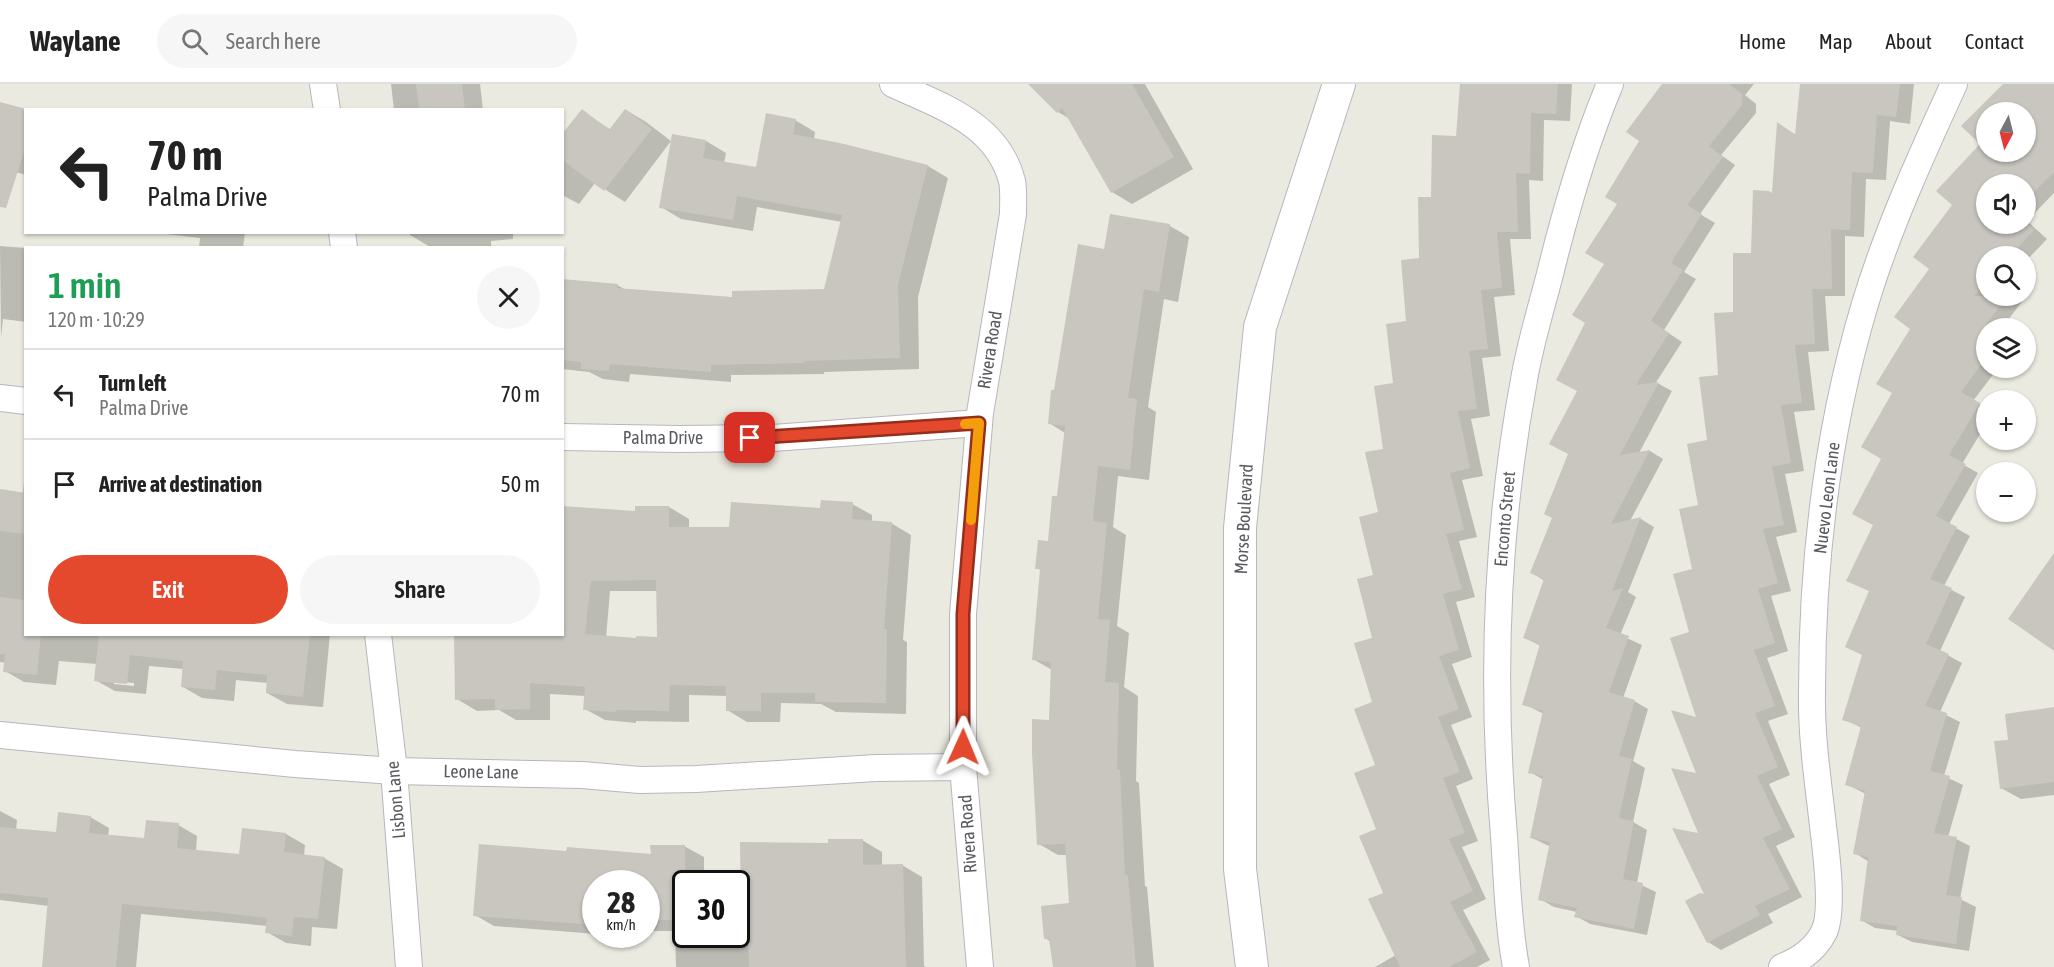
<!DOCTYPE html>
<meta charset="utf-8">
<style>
:root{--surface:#fff;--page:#f6f6f6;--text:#222;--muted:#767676;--line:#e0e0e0;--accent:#e4492d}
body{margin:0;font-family:"Asap Condensed",sans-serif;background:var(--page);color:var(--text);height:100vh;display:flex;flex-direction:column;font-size:22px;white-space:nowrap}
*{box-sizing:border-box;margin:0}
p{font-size:20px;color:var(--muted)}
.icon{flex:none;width:33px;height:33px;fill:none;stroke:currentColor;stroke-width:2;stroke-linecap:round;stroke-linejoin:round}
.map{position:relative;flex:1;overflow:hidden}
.sheet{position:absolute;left:24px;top:162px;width:540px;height:390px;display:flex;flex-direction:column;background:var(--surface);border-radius:0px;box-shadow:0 2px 4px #0004}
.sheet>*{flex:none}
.guide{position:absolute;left:24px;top:24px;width:540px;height:126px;border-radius:0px;box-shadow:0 2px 4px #0004;background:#fff;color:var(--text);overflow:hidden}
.needle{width:39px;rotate:187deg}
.tools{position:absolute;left:1976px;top:18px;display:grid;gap:12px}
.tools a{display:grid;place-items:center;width:60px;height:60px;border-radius:50%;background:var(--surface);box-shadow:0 2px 4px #0004;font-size:30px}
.speed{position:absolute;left:582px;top:786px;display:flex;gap:12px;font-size:30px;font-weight:700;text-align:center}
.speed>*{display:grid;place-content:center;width:78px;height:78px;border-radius:50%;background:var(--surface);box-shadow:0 2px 4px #0004;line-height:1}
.speed small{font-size:15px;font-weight:400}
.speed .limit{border:3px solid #111;border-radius:9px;background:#fff;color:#111}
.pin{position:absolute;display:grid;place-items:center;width:51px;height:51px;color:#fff;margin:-26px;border-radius:12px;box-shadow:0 3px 9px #0006}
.me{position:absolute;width:66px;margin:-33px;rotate:1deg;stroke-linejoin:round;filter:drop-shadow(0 0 4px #0008)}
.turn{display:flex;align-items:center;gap:21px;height:126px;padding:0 24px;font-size:27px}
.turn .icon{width:78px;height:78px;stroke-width:2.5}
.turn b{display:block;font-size:42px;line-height:51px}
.round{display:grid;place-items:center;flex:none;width:63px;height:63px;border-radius:32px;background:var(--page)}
.summary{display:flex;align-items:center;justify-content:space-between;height:102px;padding:0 24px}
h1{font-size:36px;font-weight:600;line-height:45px;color:#1e9e55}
.button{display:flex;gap:12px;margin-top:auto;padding:12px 24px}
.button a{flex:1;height:69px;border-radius:36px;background:var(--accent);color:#fff;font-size:24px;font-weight:600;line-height:69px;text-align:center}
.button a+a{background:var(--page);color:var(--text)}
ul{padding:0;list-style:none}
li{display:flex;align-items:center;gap:18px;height:90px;padding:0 24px;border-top:2px solid var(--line)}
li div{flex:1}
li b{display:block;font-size:22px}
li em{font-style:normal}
header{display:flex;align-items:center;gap:36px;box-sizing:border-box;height:84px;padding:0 30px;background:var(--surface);border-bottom:2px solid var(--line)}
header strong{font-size:28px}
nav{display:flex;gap:33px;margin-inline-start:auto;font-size:21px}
.search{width:420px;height:54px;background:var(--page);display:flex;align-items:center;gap:15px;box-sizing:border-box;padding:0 21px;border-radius:33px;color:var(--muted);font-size:22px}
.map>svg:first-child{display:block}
.shadow{fill:#0003;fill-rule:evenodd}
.building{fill:#c8c6bf;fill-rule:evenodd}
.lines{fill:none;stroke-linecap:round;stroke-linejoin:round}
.minor-casing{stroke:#b6b7bc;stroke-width:28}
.tertiary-casing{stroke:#b6b7bc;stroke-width:34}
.minor{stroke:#fff;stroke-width:26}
.tertiary{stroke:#fff;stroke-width:32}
.route-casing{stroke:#942f1d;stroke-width:15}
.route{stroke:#e4492d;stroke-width:10}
.slow{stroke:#f59e0b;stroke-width:10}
.labels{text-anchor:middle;stroke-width:4.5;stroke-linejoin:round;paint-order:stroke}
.street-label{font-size:18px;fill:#595b60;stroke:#fff}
</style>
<header>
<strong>Waylane</strong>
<div class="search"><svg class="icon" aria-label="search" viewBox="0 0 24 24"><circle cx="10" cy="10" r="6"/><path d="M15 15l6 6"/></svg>Search here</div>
<nav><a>Home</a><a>Map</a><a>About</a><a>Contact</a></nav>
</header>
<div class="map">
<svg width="2054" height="883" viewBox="0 0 2054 883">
<rect width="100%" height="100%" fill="#ebeae0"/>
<g class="shadow">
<path d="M391,0H480L483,26H394Z"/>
<path d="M1032,0H1145L1193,85L1132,120L1112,108L1070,35L1058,28Z"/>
<path d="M1461,0H1572L1570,37L1544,36L1543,97L1529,96L1531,155H1510L1515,211L1494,213L1501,272L1482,274L1490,332L1471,335L1483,392L1462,396L1477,453L1459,457L1475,513L1456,518L1472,573L1452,580L1472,633L1451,641L1473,695L1456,702L1478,757L1462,763L1486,815L1463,826L1490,876L1477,883H1375L1396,871L1385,809L1378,746L1374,619L1375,492L1384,366L1395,301L1432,114L1457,53Z"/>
<path d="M1664,0H1754L1745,11L1756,20V29L1721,71L1735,81L1700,130L1715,139L1684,188L1696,195L1664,246L1682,258L1655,300H1659L1672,307L1639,369L1650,367L1663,375L1630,437L1641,435L1654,443L1628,508L1636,513L1620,551L1642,561L1623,614L1634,617L1648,625L1633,677L1645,684L1633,738L1647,746L1637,799L1656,808L1647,851L1590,840L1576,832L1577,828L1554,823L1540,815L1551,763L1532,754L1544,696L1530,688L1544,630L1524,620L1541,562L1525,554L1545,497L1532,489L1554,434L1570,370L1587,239L1606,180L1619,120Z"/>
<path d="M1802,0H1914L1910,40L1890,37L1886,96L1866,95L1864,153L1845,152V212H1825L1829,267L1808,268L1815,326L1794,328L1804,387L1785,390L1797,448L1776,453L1791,507L1771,512L1788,567L1767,574L1788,630L1768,637L1790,691L1769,700L1795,753L1776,762L1802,813L1768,830L1773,839L1721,866L1708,858L1707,812L1700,751L1698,636L1691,549L1700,423L1720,293L1734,230L1774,111L1779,40L1796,51Z"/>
<path d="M2005,0H2054V109L2027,137L2047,155L2025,178V172H1986V212H2025V209L2027,211L2002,244H1986V284H1998L1973,317L1986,324V340L1962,380L1978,389L1949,440L1970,452L1944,502L1965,513L1940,567L1962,579L1940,628L1960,638L1944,692L1963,701L1948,753L1956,755L1970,762L1960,815L1976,823L1969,867L1912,858L1898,851V847L1875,844L1861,836L1869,778L1855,769L1866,710L1846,700L1862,644L1844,635L1863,571L1871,508L1848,496L1874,441L1894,309L1912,244L1931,185L1954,121L1982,60L1963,42ZM1986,28H2025V68H1986ZM1986,100H2025V140H1986Z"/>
<path d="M0,20L26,27V91L12,87L0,80Z"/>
<path d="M626,26L646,38L671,57L625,118L595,99L579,120L562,111V52L582,27L611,46Z"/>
<path d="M795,36L815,48L814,55L928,82L948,94L918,213L919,285L824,288V290L731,291V298L630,290L629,298L603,295L589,288L562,285V196L617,201L626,206L733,215L825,207L842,138L757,123L753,147L681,135L661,123L673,51L706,57L726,69L724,79L757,85Z"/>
<path d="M1111,132L1170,142L1189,153L1178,218L1164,215L1148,323L1156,328L1149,396L1118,392L1113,443L1126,451L1117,542L1129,549L1124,603L1138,612L1136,697L1139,699L1145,802L1147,803L1154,883H1054L1051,858L1045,854L1071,821L1067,771H1058L1039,760L1050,637L1052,586L1033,575L1042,487L1037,484L1049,459L1058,414L1065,349L1049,339L1055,308L1105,166Z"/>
<path d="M150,148H245L243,164H199L200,154Z"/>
<path d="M410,148H513V155L491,157V164H432L410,151Z"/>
<path d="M0,162L26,164V238L3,235L1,254Z"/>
<path d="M25,385L26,550H330L323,623L287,620L267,609L268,599L236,596L234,617L202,614L183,603L184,585L149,582L146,610L115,607L95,596L97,580L59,577L56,601L24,598L5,587L6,579L0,578V407L23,410ZM114,597L134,599V602L114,600Z"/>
<path d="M852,420L872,431V438L891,439L911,451L903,556L907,558L906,630L836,628L821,620L781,619L780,638H747L727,626L728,612L689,611V638L636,637V639L605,636L585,625V612L550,610V636H516L499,626L477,627L457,615L562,550V423L637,428L669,423L689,435V445L731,444ZM610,507H657L658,554H606Z"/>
<path d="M2054,625V711L2021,715L2001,704L2010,657Z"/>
<path d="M0,727L17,736L16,746L57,750L90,733L109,744L108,753L146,756L178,741L197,752L196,768L241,772L286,750L305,761L304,772L324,774L343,785L337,845L312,843L311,862L286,859L267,848L268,842L141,830L136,883H44L49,822L0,816Z"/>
<path d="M862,756L882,768V782L902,781L922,793L924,882L926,883H676L675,847H646V800H596V850L494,842L475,831L568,769L652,772L684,762L704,773V789H742L830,760ZM686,800H736V850H686Z"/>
</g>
<g class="building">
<path d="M416,0H462L465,26H419Z"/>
<path d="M1028,0H1132L1174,73L1111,109L1062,24L1057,29Z"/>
<path d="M1460,0H1558L1556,30L1531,29L1530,90L1516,89L1518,148H1497L1502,204L1481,206L1488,265L1469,267L1477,325L1458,327L1470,384L1450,389L1464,446L1446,450L1462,505L1443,510L1459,566L1439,572L1459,625L1438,633L1460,688L1443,694L1465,749L1449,755L1473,807L1450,818L1477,868L1449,883H1400L1368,815L1383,809L1359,752L1376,745L1354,689L1375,681L1354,625L1372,618L1354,559L1372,554L1357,495L1373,491L1359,433L1378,428L1365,368L1383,365L1374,302L1393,299L1386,240L1406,237L1401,176L1419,174L1418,113H1431L1432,51L1456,52Z"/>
<path d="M1662,0H1729L1742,10V21L1709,62L1723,73L1687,121L1702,130L1671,179L1683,186L1651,237L1669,249L1636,301L1659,298L1620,371L1650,366L1611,440L1641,433L1612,507L1623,504L1606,544L1629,552L1609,608L1635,616L1619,672L1632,675L1619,734L1634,737L1623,795L1643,799L1634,845L1574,833L1577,824L1538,816L1550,758L1530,754L1543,692L1528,689L1543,627L1522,621L1540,560L1523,554L1544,495L1530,489L1552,434L1544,430L1568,370L1549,360L1577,307L1556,296L1585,239L1572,231L1604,180L1585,169L1617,120L1605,113L1639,57L1626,48Z"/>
<path d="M1800,0H1900L1896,33L1877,31L1873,89L1852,88L1850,146L1831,145L1832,205H1812L1815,260L1795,261L1802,319L1781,321L1791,379L1772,383L1784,441L1763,445L1778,499L1758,505L1775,559L1754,566L1775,622L1755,629L1778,683L1757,692L1782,745L1763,754L1790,805L1755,822L1760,831L1707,859L1685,817L1700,809L1704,810L1672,744L1698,749L1671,684L1696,689L1671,626L1696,633L1670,554L1689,548L1673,490L1692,485L1679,425L1698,421L1687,360L1707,356L1699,293L1718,291L1714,229L1733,228V169H1751L1753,106L1769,107L1772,109L1777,38L1795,51Z"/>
<path d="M2003,0H2054V88L2025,117V100H1986V140H2025V138L2034,146L2010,172H1986V199L1974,212H2008L1986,240V274L1961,308L1980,319L1949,371L1966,380L1936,432L1957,443L1930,495L1952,504L1926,560L1949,570L1925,622L1947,629L1930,687L1950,692L1934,749L1957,753L1946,811L1962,813L1956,860L1896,851L1897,842L1860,837L1868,773L1853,770L1865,707L1845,701L1861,642L1842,636L1862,571L1845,563L1869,507L1846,497L1873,441L1852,430L1881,375L1861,363L1892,309L1876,300L1910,245L1894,233L1929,185L1913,173L1952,121L1936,107L1980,60L1961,42ZM1986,28H2025V68H1986Z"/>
<path d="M0,18L26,25V62L6,124L0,123Z"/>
<path d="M582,25L609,46L625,25L652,45L604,107L562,76V50Z"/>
<path d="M766,29L796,35L793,50L840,59L928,81L898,201L900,274L804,277V279L711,281V288L610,280L609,287L581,285V278L562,276V195L618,200L617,204L732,213V207L824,205L842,131L737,112L733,136L659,124L672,50L706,56L703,74L756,83Z"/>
<path d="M1110,130L1170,140L1159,208L1144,205L1128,314L1137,315L1130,386L1098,382L1093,437L1107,439L1098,535L1110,536L1105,598L1119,599L1117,686H1120L1125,791H1128L1136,883H1053L1049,855H1044L1041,822L1069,819L1065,760L1037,761L1032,669V635L1049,636L1051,578L1032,576L1040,485H1035L1038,456L1048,457L1052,412H1057L1065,342L1048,340L1051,306H1054L1078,160L1104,165Z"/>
<path d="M0,405L26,409V450L0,447Z"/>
<path d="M821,416L853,418L852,435L892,438L884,545H887L886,619L815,618V609H761V627H726V602L670,601L669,627L616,626V628L583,626L585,603L530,599V625L495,626V615L455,616L454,550H562V422L635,427V422H669V443H729L731,418L820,424ZM656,496L657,553L636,552V554L585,550L591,497Z"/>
<path d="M2054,469V567L2008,535Z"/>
<path d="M0,513L26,516V550H41L37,591L3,588L5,570H0Z"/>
<path d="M99,550H310L303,613L266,609L267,591L217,586L215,606L181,603L183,577L130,571L127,600L94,597Z"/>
<path d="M2054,623V698L2000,705L1994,657L2008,656L2005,630Z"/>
<path d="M58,728L91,732L89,749L144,754L146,736L179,739L177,764L239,770L242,744L286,749L284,768L325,773L318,835L294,833L292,852L265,849L267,834L207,827V828L122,820L116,883H42L48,814L0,809V743L56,748Z"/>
<path d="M828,755H863V781L903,780L906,883H749L747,835H741L740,758L828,759Z"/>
<path d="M479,760L566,767L567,763L651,770L650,761H685L686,836H652L651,800H596V841L473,832Z"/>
</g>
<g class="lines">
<defs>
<g id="minor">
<path d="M323,0L327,26"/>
<path d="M893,0C940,22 997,39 1012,97C1014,107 1013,119 1013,130L980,329L963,530V683L980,883"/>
<path d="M342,148L344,164"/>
<path d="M0,314L26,317"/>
<path d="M562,353L679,355L773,354L979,339"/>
<path d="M378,550L394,687L409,883"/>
<path d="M0,651L295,680L394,687L582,691L640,696L696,695L876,684L963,683"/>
<path d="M1516,883C1508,840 1507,795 1504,752C1491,600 1496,446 1524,296C1530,260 1541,225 1550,190C1566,125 1584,62 1610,0"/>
<path d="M1782,883C1800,876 1815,866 1824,848C1834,827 1826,766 1823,742C1818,697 1811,652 1812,607C1812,478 1828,344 1865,220C1888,144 1921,72 1954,0"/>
</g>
<path id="tertiary" d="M1252,883L1240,785V444L1260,243L1339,0"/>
</defs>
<use href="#minor" class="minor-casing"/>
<use href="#tertiary" class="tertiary-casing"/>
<use href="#minor" class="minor"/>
<use href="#tertiary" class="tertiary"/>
</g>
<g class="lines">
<defs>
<path id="route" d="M750,354L979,339L963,530V663"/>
</defs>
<use href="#route" class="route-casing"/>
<use href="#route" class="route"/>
<path class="slow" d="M965,340L979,339L971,436"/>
</g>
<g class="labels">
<g class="street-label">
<text transform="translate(990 266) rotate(-81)" y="6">Rivera Road</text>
<text x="663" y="360">Palma Drive</text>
<text transform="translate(1827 414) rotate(-83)" y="6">Nuevo Leon Lane</text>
<text transform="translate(1244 435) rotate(-87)" y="6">Morse Boulevard</text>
<text transform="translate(1505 435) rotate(-85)" y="6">Enconto Street</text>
<text transform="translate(481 688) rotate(1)" y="6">Leone Lane</text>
<text transform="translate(396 716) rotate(-95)" y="6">Lisbon Lane</text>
<text transform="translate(968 750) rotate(-94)" y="6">Rivera Road</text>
</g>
</g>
</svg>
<div class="tools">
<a><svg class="needle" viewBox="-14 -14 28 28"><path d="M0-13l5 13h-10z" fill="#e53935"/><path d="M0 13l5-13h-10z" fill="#767676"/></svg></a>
<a><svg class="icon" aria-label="sound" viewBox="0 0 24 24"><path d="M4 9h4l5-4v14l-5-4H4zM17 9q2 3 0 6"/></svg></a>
<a><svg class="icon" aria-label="search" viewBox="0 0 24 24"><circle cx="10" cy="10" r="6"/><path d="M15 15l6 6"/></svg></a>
<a><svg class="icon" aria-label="layers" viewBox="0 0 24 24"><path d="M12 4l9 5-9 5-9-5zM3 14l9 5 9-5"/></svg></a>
<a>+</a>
<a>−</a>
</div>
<div class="speed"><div>28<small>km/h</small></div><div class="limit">30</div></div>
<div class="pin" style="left:750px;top:354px;background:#d93025"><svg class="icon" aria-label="arrive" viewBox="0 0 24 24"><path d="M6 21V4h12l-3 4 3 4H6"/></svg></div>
<svg class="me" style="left:963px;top:663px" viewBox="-20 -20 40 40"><path d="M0-17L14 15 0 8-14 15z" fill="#e4492d" stroke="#fff" stroke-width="4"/></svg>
<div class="guide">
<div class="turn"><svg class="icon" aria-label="left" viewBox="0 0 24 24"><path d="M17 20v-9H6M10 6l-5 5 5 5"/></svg><div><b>70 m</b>Palma Drive</div></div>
</div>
<section class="sheet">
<div class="summary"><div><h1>1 min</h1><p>120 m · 10:29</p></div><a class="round"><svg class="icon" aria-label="close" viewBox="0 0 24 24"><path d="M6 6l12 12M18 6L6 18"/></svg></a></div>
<ul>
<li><svg class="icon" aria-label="left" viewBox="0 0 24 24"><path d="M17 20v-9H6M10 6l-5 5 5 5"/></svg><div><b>Turn left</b><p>Palma Drive</p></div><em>70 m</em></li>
<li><svg class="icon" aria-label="arrive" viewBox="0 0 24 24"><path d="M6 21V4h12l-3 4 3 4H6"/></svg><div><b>Arrive at destination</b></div><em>50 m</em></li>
</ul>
<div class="button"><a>Exit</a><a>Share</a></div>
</section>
</div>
